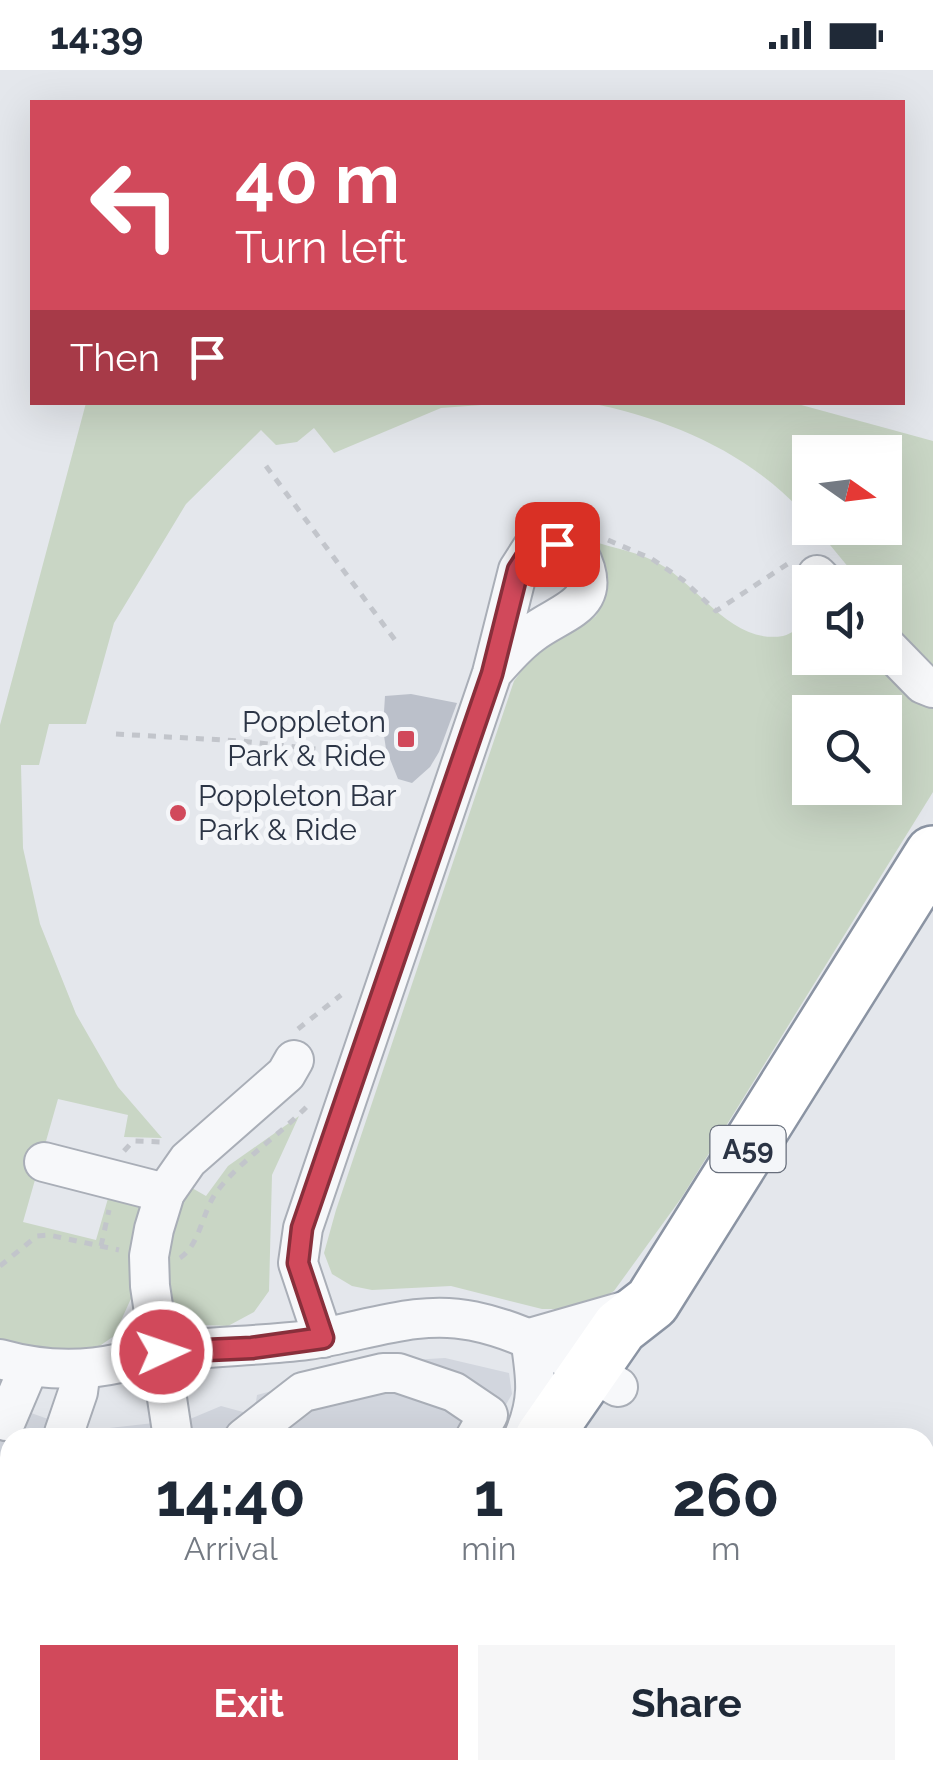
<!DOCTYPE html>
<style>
:root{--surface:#fff;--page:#f6f6f7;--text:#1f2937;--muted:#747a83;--accent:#d1495b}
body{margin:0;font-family:Raleway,sans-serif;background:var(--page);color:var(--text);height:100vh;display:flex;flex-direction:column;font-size:38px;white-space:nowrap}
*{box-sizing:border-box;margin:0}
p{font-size:32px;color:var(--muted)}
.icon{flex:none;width:55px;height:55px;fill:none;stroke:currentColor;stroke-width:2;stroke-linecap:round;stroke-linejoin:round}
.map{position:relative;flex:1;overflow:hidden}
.side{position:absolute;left:0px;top:1358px;width:935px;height:352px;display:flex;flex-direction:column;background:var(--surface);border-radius:30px 30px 0 0;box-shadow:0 10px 40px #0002}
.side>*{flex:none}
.guide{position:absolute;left:30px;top:30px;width:875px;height:305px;border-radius:0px;box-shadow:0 10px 40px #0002;background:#d1495b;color:#fff;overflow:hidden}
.needle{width:65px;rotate:104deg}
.fabs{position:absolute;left:792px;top:365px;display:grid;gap:20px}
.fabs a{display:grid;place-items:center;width:110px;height:110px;border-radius:0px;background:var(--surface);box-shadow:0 10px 40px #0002;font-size:50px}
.pin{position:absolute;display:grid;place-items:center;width:85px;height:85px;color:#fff;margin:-42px;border-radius:20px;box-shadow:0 5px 15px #0006}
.me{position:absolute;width:110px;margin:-55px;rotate:87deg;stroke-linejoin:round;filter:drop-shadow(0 0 8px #0008)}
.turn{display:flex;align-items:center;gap:35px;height:210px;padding:0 40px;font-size:45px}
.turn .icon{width:130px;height:130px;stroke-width:2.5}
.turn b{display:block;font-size:70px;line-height:85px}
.then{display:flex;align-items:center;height:95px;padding:0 40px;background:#0003;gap:20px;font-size:38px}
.eta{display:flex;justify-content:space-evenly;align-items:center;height:170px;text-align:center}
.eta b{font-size:60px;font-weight:700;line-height:70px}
.primary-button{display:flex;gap:20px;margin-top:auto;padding:20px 40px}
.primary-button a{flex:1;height:115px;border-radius:0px;background:var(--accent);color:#fff;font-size:40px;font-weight:700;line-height:115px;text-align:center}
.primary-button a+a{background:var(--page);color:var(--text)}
.status{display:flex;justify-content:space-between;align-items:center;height:70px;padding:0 50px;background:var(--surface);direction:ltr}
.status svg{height:28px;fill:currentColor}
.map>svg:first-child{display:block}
.built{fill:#d2d6de}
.green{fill:#c9d6c5;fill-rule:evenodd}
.building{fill:#bbc0ca}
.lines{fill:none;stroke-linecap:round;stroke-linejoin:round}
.minor-casing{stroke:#a9aeb7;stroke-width:42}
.highway-casing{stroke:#8b94a3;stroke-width:60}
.path{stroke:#c2c5cb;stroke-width:5;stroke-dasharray:8 8;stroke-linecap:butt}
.minor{stroke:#f7f8fa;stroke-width:38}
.highway{stroke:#fff;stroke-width:55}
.route-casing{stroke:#882f3b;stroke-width:25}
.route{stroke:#d1495b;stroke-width:18}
.poi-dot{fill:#d1495b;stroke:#f4f6f9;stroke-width:4}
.labels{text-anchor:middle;stroke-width:10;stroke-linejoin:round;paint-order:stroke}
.shield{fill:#f4f6f9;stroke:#676e7b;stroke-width:2.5}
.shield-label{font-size:28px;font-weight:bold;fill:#2b3445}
.poi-label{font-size:30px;fill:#2b3445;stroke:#f4f6f9;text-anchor:end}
</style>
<div class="status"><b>14:39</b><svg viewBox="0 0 49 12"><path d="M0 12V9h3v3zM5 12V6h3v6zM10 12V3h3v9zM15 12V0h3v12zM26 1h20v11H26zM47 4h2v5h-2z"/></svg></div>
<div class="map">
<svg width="933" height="1708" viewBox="0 0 933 1708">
<rect width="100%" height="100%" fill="#e4e7ec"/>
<path class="built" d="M445,1288L509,1303L512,1324L488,1367L10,1368V1700H254L250,1708H0V1332L82,1361L190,1349L221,1336L254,1345L257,1325L377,1292Z"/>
<g class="green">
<path d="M86,333H508L441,338L334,383L314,358L297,372L276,375L261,360L186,434L114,553L86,654H49L39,695H21L23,778L40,854L76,944L118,1017L162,1068L124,1067L128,1045L58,1029L23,1152L96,1170L109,1125L178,1110L206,1126L228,1096L299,1046L272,1105L269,1221L254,1242L228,1256L204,1255L183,1249L171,1227L134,1222L114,1266L88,1284L0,1276V655Z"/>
<path d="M590,333H794L933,371V722L682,1127L614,1221L582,1239H542L451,1216L372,1220L352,1216L332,1204L324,1183L336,1140L514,611L534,584L596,546L604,515L593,471C612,478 634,481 652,490C697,510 728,575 783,566C792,564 802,555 810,550V588H885V512H847L854,504L816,458H885V382H810V451C757,386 671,349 590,333ZM810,642H885V718H810Z"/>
</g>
<g class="building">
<path d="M411,624L457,633L439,682L430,697L412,713L398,709L386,679L383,659L385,626Z"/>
<path d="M925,1433L933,1434V1484L925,1483Z"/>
<path d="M0,1484L10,1489V1519L0,1514Z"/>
<path d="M0,1619L10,1624V1700H204L200,1708H0Z"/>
<path d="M524,1700H576L569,1708H516Z"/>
</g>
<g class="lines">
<defs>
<g id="minor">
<path d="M817,505L824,512"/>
<path d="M885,575L923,614L933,618"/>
<path d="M44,1092L165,1123"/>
<path d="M323,1268L298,1193L303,1158L492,603L518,500L532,478L557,474L578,482C607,536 564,539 531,564C516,575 504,589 492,603"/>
<path d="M530,1268L638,1237"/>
<path d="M0,1289C39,1300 80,1302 120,1293C135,1290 150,1284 165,1282C212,1276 260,1276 308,1270C364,1262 417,1239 473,1251C527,1262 571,1290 618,1317"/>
<path d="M6,1351L29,1297"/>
<path d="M64,1363L78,1322L81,1299"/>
<path d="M173,1368L150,1216L149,1186L154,1159L165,1123L188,1090L286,1004L294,990"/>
<path d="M244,1368L303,1322L383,1303H398L454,1322L488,1345L475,1368"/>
<path d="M523,1368C540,1329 536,1308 530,1268"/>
<path d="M925,1533H933"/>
<path d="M0,1566L10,1567"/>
<path d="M704,1700L706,1708"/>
<path d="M462,1708L467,1700"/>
</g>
<g id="highway">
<path d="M543,1368L620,1257L652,1232L933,784"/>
<path d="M309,1708L314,1700"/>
</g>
</defs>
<use href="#minor" class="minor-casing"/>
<use href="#highway" class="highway-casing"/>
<g class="path">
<path d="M266,396L395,570"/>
<path d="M608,470L652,489L683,510L716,541L789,493"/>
<path d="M116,664L241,671L361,684"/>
<path d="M298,959L341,925"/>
<path d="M124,1081L133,1071L163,1072"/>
<path d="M101,1176L109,1140"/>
<path d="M180,1188C201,1174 202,1140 218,1120C245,1086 282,1064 311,1032"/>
<path d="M0,1196L37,1166L49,1165L119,1180"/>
</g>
<use href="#minor" class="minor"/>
<use href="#highway" class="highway"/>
</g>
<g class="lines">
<defs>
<path id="route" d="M162,1282L252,1278L323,1268L298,1193L302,1158L492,604L518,500L532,478L557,474"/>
</defs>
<use href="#route" class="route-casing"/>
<use href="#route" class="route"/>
</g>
<g class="poi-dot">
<rect x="396" y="659" width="20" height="20" rx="5"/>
<circle cx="178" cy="743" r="10"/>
</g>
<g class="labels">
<rect class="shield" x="710.5" y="1056" width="75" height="46" rx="8"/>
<g class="shield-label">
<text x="748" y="1089">A59</text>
</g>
<g class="poi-label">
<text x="386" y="662">Poppleton<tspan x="386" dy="34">Park &amp; Ride</tspan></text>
<text x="198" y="736" text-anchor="start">Poppleton Bar<tspan x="198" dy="34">Park &amp; Ride</tspan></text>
</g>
</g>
</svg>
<div class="fabs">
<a><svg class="needle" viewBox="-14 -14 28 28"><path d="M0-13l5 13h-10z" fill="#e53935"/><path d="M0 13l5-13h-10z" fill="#747a83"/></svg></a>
<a><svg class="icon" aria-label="sound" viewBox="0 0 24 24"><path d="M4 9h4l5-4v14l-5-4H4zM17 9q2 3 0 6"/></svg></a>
<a><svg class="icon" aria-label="search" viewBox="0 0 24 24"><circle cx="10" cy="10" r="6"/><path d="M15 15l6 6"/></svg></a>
</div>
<div class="pin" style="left:557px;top:474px;background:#d93025"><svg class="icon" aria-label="arrive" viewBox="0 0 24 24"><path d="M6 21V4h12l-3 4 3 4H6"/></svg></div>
<svg class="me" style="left:162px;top:1282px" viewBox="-20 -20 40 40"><circle r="17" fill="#d1495b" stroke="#fff" stroke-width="3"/><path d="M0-11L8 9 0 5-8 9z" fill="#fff"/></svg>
<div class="guide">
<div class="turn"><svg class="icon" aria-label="left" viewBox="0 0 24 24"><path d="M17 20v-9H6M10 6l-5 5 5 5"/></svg><div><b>40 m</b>Turn left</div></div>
<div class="then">Then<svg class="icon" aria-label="arrive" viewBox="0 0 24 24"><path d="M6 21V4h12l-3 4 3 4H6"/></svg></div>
</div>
<section class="side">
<div class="eta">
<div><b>14:40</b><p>Arrival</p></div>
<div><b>1</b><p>min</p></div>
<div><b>260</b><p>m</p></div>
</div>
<div class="primary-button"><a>Exit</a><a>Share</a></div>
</section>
</div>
